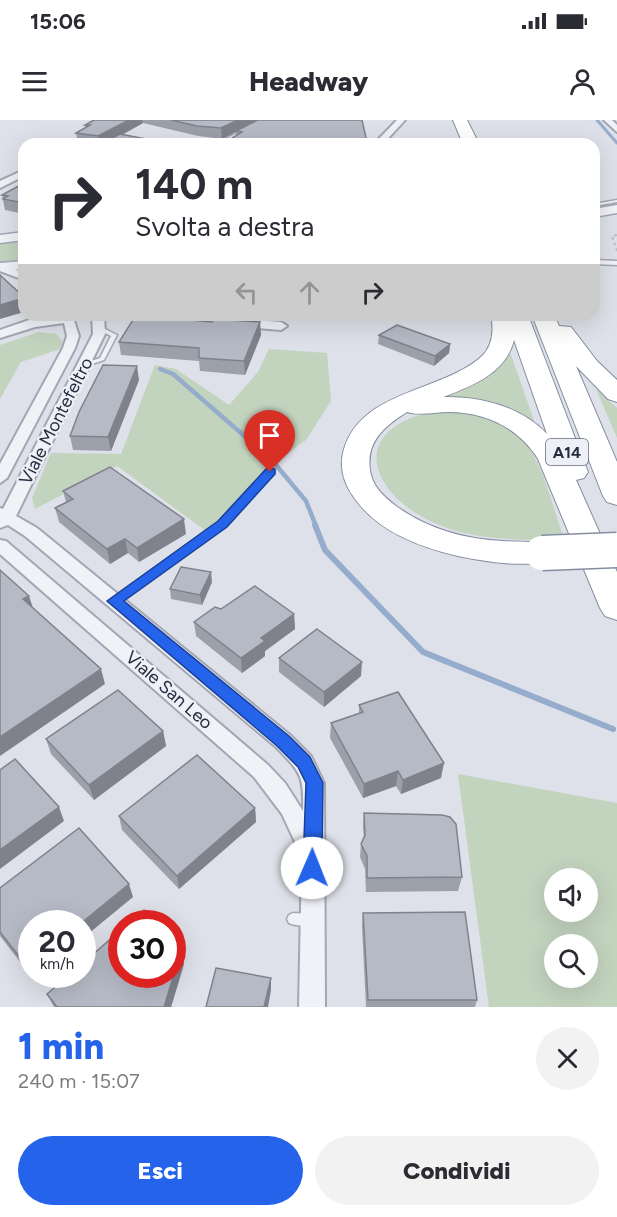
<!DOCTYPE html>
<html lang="it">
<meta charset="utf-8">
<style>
:root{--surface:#fff;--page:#f2f2f3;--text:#2b2b33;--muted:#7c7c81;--accent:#2563eb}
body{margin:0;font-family:Figtree,sans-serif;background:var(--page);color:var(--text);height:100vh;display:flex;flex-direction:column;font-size:22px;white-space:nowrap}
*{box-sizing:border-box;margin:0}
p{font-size:20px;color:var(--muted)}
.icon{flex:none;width:33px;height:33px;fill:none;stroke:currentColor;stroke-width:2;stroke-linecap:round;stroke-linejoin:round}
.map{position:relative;height:887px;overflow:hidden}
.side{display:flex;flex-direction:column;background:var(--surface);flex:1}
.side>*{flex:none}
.guide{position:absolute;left:18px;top:18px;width:582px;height:183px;border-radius:18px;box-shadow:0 6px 24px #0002;background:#fff;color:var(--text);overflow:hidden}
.fabs{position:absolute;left:544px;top:748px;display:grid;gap:12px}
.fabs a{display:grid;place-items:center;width:54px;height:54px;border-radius:50%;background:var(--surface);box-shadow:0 6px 24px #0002;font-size:30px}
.speed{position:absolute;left:18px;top:790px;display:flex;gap:12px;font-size:30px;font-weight:700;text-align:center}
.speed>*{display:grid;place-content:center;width:78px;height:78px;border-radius:50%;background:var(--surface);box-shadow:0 6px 24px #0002;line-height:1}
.speed small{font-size:15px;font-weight:400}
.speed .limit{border:9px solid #d22;background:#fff;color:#111}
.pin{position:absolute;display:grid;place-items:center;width:51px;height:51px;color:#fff;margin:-62px -26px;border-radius:50% 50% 50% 0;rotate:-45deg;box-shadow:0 0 6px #0007}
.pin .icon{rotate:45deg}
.me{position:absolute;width:66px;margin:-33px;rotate:1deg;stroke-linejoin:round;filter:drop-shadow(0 0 4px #0008)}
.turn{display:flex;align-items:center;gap:21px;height:126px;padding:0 18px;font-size:27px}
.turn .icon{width:78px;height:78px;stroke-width:2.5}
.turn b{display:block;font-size:42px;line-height:51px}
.lanes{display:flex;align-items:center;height:57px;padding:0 18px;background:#0003;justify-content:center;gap:30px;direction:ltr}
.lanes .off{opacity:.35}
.round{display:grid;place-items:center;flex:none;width:63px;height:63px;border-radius:32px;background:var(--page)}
.headline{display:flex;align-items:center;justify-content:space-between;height:102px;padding:0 18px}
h1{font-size:36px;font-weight:800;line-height:45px;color:var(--accent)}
.action{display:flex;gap:12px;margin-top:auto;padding:12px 18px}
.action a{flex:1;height:69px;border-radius:36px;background:var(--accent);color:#fff;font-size:24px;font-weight:800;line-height:69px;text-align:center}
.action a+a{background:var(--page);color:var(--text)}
.status{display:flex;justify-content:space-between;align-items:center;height:42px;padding:0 30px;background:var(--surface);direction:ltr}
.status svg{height:16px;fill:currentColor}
header{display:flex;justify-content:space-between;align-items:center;height:78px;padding:0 18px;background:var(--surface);font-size:27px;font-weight:800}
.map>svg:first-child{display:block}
.green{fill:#c2d3be;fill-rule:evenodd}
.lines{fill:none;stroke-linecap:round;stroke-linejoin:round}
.stream-far2{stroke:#96accc;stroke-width:3}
.stream-far1{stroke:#96accc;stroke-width:4.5}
.stream{stroke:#96accc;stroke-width:6}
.service-casing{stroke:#a3a7b3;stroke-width:3}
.minor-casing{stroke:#a3a7b3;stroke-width:4}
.tertiary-casing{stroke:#a3a7b3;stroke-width:3}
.motorway-casing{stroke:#848da0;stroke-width:2}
.path{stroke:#bcbfc8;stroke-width:2;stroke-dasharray:3 3;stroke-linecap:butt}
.service{fill:#f1f2f7;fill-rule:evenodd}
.minor{fill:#f1f2f7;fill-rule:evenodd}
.tertiary{fill:#f1f2f7;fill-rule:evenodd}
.motorway{fill:#fff;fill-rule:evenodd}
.motorway-bridge-casing{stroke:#848da0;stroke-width:37;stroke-linecap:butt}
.motorway-bridge{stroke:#fff;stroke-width:34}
.wall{fill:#9ca0aa}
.shaded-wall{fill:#7f828b}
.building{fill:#b5bac6;stroke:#7f828b;stroke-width:1.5}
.route{fill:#2563eb;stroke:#184099;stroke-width:1.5}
.labels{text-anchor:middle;stroke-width:4.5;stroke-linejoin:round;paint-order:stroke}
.shield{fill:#edf0f6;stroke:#626877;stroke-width:1.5}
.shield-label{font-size:16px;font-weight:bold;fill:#262d41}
.street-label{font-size:18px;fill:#262d41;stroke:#edf0f6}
</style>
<div class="status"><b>15:06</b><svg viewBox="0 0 49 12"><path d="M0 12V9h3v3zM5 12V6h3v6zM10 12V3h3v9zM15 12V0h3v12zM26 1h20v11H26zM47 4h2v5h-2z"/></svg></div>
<header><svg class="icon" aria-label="menu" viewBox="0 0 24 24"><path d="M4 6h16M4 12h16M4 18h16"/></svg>Headway<svg class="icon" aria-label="person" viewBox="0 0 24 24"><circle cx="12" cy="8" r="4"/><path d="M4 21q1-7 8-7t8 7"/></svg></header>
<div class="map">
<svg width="617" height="887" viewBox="0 0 617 887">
<rect width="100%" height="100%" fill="#dee1e9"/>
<g class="green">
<path d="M24,120V142L0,144V122Z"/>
<path d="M39,212L57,214L63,223L60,229L21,242L0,279V225Z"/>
<path d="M269,229L327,233L331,281L306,320L269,347L223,397L206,411L117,346L35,389L32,378L51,333L121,334L155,245L176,249L229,285L258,252Z"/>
<path d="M510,232L536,306L433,278L499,245Z"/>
<path d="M596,269L617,288V318Z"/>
<path d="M435,291C535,292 538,340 564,420C524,420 480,421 442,406C373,380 341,310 435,291Z"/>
<path d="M458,654L617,683V887H489ZM555,759H588V792H555ZM555,825H588V858H555Z"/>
</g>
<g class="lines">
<path class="stream-far2" d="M597,0L617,23"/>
<path class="stream-far1" d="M160,249L173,254L271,339L306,381L316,406"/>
<path class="stream" d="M315,405L325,430L423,532L613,609"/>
<defs>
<g id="service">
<path d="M617,80V82L594,86V84Z"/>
<path d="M594,140L617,141V145L594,144Z"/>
<path d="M101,207L117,215L104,240L86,246H82V244L100,238L111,216L99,210V208Z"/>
<path d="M267,350H273L274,352L226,406L117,483H111L110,481L111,479L220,402Z"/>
<path d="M294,740L315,744L317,748L315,752L311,753L290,749L288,745L290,741Z"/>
<path d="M293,793L311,794L315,796L317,800L315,804C308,807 296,806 289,803L287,799L289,795Z"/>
</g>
<g id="minor">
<path d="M263,0H273L226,24H216Z"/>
<path d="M397,0H405L383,24H374Z"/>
<path d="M604,0H612L617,5V12Z"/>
<path d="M24,50V56L0,68V61Z"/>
<path d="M0,144L24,153V160L0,151Z"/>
<path d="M44,195L73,197L79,216L75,228L7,358L0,363V344L63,228L67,216L64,203L35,207L0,218V210Z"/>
<path d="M92,195H104L105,214L16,396L37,408L290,615L311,636L324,663L325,887H299L302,737L282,694L254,657L0,434V420L6,421L268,645L285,663L303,691C304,655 301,653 276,627L25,416L8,405L0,408V388L3,389L93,214Z"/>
<path d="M131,195H183L281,202L287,206L281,210L137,198Z"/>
</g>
<g id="tertiary">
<path d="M617,85V93L594,97V89Z"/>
<path d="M24,112V120L0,123V115Z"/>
<path d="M24,141V149L0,151V143Z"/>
</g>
<g id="motorway">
<path d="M453,0H467L479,24H463Z"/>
<path d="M491,195H528L588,352L584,358L576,360L617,452V500L605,496L600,488L538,339C519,308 485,292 449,292C435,292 420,296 407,292C385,306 366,321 370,350C372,366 383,376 396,386C428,409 464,419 503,421C520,422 537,421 553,426L558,433L553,440C524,448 487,442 458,436C419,427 376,411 353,376C343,362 339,346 344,329C362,270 441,272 481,237C493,226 494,210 491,195ZM514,220L547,314C521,286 479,276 443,277C472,266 506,253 514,220Z"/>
<path d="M532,195H554L559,206L571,207L597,241L617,260V282L608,279L576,246L617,342V385L607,382L603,376Z"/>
</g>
</defs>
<use href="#service" class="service-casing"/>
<use href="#minor" class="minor-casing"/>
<use href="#tertiary" class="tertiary-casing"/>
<use href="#motorway" class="motorway-casing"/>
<path class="path" d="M617,115L612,116L617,131"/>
<use href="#service" class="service"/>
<use href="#minor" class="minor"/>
<use href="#tertiary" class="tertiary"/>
<use href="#motorway" class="motorway"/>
<defs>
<path id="motorway-bridge" d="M542,433L617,430"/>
</defs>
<use href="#motorway-bridge" class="motorway-bridge-casing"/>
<use href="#motorway-bridge" class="motorway-bridge"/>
</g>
<g class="wall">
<path d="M94,0H362L366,18V24H231L236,16V11L222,19L198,16L143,3L122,15L167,24H84L78,23L76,13L85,8V5Z"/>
<path d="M24,63V94L5,90L2,75Z"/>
<path d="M261,215L245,255L200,251L199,241L121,235L119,222Z"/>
<path d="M379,215L450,224L449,233L434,246L378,224Z"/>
<path d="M139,260L111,331L73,330L70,316Z"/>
<path d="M63,371L186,414L139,442L128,433L110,444L59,402L55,388L66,382Z"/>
<path d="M212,462L202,485L171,479L170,469Z"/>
<path d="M221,489L294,494L295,509L265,531V536L242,553L196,516L194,502Z"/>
<path d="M279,538L361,556L324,587L279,552Z"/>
<path d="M359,585L441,658L401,674L396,666L363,678L330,618L331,603L359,593Z"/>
<path d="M163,611L166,626L94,680L51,634L46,619Z"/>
<path d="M255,688L256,702L179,769L122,710L119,696Z"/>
<path d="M364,693L462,757L458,771L366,772L365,749L360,737L361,724L364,718L363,707Z"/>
<path d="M0,768L133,777L32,855H40L34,860L0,816Z"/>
<path d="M363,793L477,880L475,887H366L362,806Z"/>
<path d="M184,844L171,887H54L47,874Z"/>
</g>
<g class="shaded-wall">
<path d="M129,0H142L143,3L105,24H99L98,16Z"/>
<path d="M238,0H258L222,19L221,8Z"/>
<path d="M366,18V24H358Z"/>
<path d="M24,178V192L0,199V185Z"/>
<path d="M260,202L261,215L245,255L244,241Z"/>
<path d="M450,224L449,233L434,246L435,236Z"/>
<path d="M137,246L139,260L111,331L108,317Z"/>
<path d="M184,399L186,414L139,442L137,428Z"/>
<path d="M125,419L128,433L110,444L107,429Z"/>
<path d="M211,452L212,462L202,485L200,475Z"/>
<path d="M29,476L34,491L23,479Z"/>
<path d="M294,494L295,509L265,531V536L242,553L241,538L261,518Z"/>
<path d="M362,542L361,556L324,587V572Z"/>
<path d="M101,549L105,564L0,636V617Z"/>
<path d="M163,611L166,626L94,680L89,665Z"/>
<path d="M444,643L441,658L401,674L403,660Z"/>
<path d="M398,651L396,666L363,678L364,664Z"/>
<path d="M59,687L64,701L0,749V730Z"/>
<path d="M255,688L256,702L179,769L177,756Z"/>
<path d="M129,764L133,777L82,819V804H80Z"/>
<path d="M181,831L184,844L171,887H164Z"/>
<path d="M32,844V855H40L34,860L28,848Z"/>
<path d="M271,858V870L268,887H264Z"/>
</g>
<g class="building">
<path d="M94,0H129L98,16L76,13L90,5H85Z"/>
<path d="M171,0H238L221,8L197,6Z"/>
<path d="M258,0H362L366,18L358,24H231L232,18L242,12L236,11Z"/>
<path d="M120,14L167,23L165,24H101Z"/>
<path d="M24,63V83L3,79L8,76L2,75Z"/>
<path d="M0,155L24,177V178L0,185Z"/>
<path d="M136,195L212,202L214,199L260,202L244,241L199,238V228L119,222Z"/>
<path d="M397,205L450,224L435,236L379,215Z"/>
<path d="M103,245L137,246L108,317L70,316L79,292Z"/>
<path d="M110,347L184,399L137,428L125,419L107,429L55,388L73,379L63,371Z"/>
<path d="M181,447L211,452L200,475L170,469Z"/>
<path d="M0,450L29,476L23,479L101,549L0,617Z"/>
<path d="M255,466L294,494L261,518L265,521L241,538L194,502L215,487L221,489Z"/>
<path d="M317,509L362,542L324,572L279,538Z"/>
<path d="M118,570L163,611L89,665L46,619Z"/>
<path d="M398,572L444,643L403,660L398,651L364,664L331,603L363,592L359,585Z"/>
<path d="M197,635L255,688L177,756L119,696Z"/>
<path d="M15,639L59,687L0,730V650Z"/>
<path d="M364,693L442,695L450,697L456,704L462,757L367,758V736L361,724L365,715Z"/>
<path d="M79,708L129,764L80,804H32V844L28,848L0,812V768Z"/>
<path d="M144,790L157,804H128Z"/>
<path d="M465,792L477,880H368L363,793Z"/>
<path d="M122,809V855H172V821L181,831L164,887H57L47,874L69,855H82V844Z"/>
<path d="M216,848L271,858L264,887H206Z"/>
</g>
<path class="route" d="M270,348L275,349V354L227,407L124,481L289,616L310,637L323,663L322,748L319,754L312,757L306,754L303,748L306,663L298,647L277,626L107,481L218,401L266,349Z"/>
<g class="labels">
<rect class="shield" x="546" y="319" width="42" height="26" rx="4.5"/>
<g class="shield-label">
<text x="567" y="338">A14</text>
</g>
<g class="street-label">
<text transform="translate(56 301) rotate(-63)" y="6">Viale Montefeltro</text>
<text transform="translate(169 570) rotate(41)" y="6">Viale San Leo</text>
</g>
</g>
</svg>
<div class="fabs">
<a><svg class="icon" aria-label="sound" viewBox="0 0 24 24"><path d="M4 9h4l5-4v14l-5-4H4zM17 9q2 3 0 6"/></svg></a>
<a><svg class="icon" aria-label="search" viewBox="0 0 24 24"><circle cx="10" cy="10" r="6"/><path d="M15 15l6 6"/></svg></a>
</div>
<div class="speed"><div>20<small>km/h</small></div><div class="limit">30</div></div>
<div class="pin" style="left:270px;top:352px;background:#d93025"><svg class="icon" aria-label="arrive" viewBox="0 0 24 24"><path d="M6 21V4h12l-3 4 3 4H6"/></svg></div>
<svg class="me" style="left:312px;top:748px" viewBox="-20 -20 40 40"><circle r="19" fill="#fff"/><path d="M0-13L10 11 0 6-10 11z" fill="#2563eb"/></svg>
<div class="guide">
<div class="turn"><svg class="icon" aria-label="right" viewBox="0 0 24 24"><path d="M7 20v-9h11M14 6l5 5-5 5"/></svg><div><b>140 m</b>Svolta a destra</div></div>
<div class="lanes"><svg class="icon off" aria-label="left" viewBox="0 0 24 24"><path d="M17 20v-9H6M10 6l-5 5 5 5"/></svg><svg class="icon off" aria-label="ahead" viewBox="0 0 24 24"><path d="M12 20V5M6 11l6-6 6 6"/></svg><svg class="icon" aria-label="right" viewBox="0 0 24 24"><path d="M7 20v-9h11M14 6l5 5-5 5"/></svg></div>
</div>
</div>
<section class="side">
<div class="headline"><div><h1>1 min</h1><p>240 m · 15:07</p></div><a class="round"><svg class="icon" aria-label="close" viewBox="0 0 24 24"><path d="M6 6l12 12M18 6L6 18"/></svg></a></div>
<div class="action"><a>Esci</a><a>Condividi</a></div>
</section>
